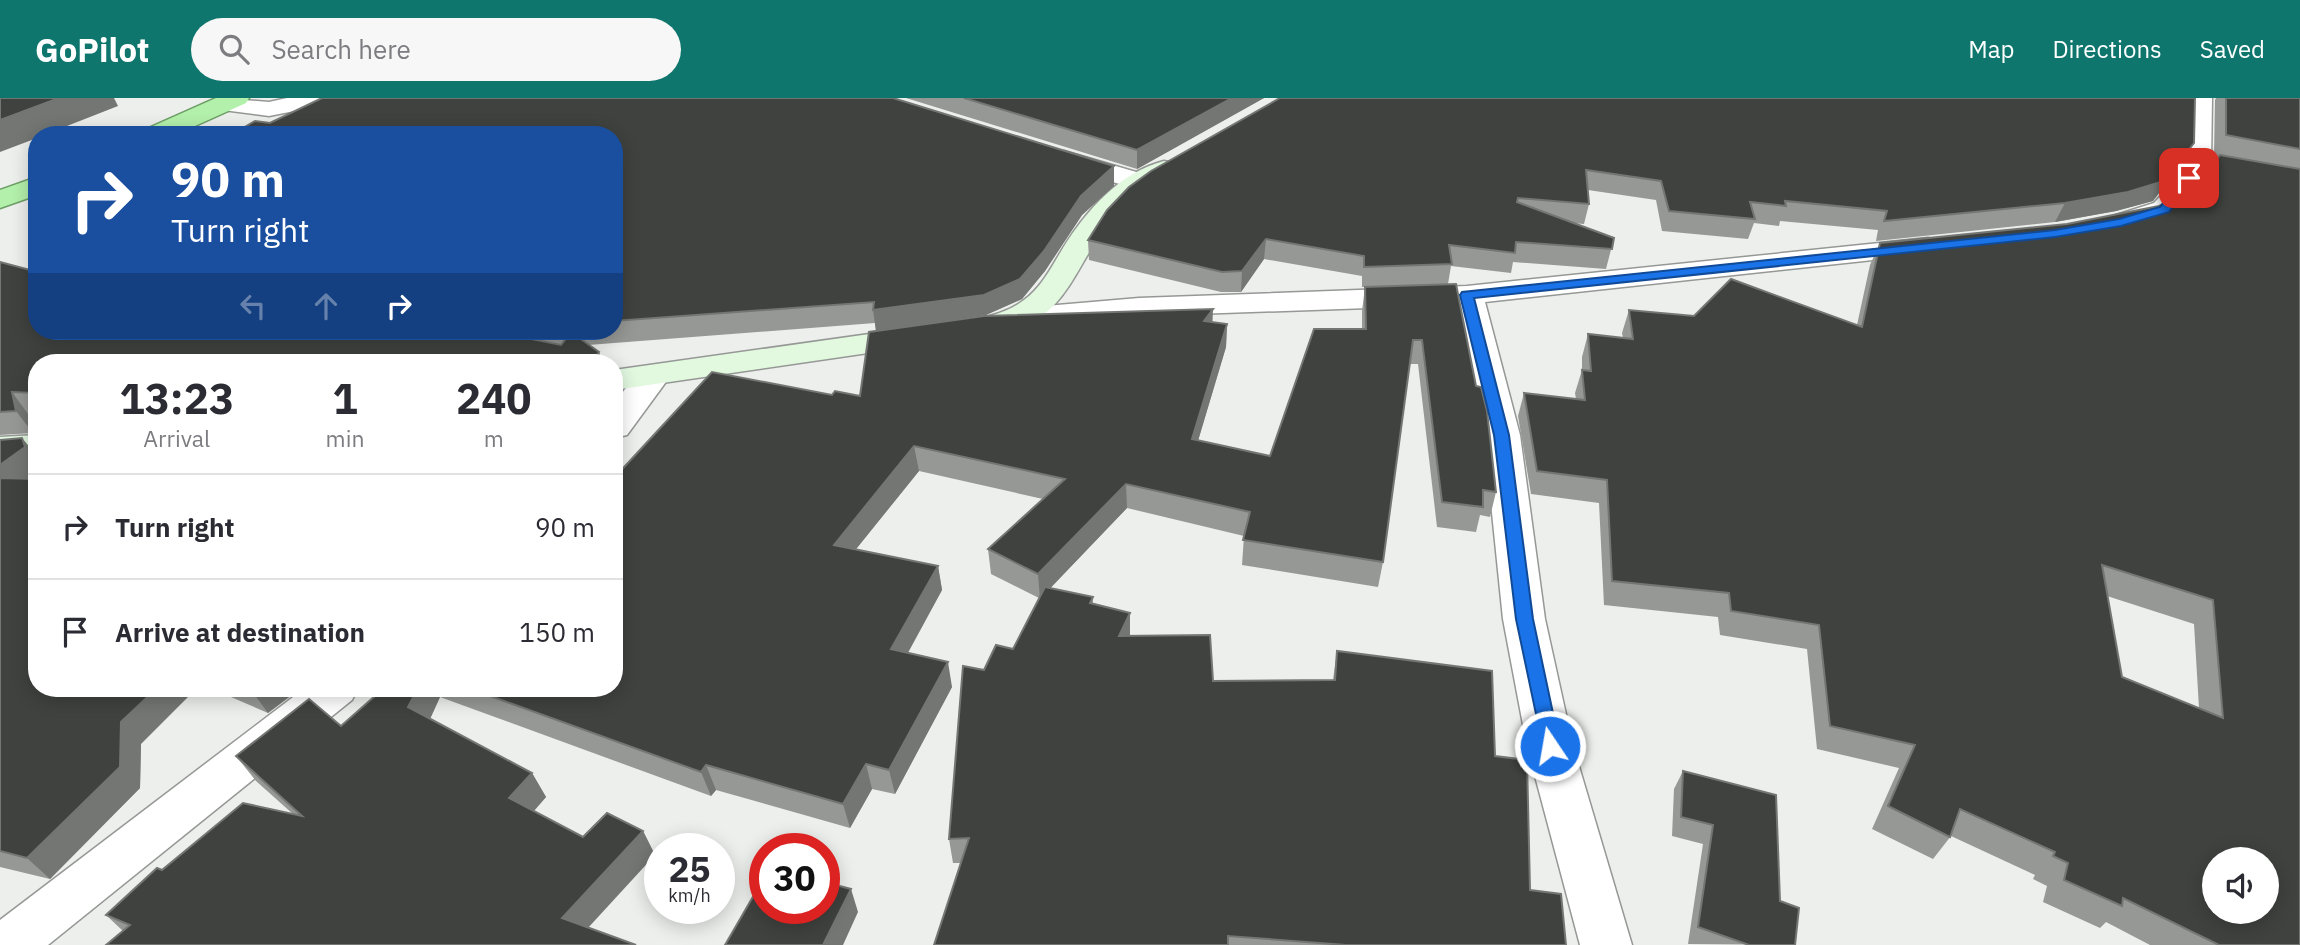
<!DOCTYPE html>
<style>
:root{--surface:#fff;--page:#f7f7f7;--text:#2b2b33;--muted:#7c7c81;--line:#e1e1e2;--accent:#0f766e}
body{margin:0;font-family:"IBM Plex Sans",sans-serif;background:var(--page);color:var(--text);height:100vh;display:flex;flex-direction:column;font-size:26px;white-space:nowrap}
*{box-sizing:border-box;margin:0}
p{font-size:23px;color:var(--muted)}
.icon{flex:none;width:38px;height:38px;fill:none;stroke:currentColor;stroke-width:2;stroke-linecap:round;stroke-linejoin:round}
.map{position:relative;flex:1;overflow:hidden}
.side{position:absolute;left:28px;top:256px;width:595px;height:343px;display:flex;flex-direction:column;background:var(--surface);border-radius:28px;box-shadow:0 4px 18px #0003}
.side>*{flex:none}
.hud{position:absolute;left:28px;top:28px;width:595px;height:214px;border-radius:28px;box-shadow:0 4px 18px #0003;background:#1a4fa0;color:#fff;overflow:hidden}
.tools{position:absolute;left:2202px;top:749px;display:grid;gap:14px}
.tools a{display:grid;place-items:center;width:77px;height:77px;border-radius:50%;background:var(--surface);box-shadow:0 4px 18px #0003;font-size:35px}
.speed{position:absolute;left:644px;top:735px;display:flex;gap:14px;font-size:35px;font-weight:700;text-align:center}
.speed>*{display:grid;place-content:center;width:91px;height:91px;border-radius:50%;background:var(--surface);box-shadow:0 4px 18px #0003;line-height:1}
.speed small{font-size:18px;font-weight:400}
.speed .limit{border:10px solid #d22;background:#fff;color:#111}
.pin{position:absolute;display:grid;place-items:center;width:60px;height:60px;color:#fff;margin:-30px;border-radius:14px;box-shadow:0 4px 10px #0006}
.me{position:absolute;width:77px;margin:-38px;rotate:348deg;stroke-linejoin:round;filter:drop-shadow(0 0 5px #0008)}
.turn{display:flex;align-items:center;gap:24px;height:147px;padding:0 28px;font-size:32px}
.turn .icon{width:91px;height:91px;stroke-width:2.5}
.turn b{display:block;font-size:49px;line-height:60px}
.lanes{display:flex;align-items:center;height:66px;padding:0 28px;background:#0003;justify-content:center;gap:35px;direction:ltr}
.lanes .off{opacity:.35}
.eta{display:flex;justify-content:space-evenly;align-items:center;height:119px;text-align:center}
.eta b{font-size:42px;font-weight:800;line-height:49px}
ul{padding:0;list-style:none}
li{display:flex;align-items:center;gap:21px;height:105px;padding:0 28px;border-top:2px solid var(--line)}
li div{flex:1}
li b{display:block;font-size:26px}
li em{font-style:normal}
header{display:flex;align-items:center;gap:42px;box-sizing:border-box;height:98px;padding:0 35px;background:var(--accent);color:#fff}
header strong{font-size:33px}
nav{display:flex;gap:38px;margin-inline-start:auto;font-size:24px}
.search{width:490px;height:63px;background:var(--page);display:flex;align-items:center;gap:18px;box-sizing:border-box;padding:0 24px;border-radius:38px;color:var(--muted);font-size:26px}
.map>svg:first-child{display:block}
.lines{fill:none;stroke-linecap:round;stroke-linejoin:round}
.minor-casing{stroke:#959895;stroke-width:3}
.secondary-casing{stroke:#959895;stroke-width:3}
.trunk-casing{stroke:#6c9e65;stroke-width:3}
.minor{fill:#fff;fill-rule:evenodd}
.secondary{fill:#e2f9e0;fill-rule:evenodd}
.trunk{fill:#b3f0ab;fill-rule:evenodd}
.wall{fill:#969895;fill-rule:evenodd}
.shaded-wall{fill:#737673}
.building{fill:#3f423f;stroke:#737673;stroke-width:2;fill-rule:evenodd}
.route{fill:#1a73e8;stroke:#114b97;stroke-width:2}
</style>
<header>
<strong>GoPilot</strong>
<div class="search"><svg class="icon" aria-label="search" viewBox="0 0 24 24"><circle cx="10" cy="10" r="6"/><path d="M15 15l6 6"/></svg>Search here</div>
<nav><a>Map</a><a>Directions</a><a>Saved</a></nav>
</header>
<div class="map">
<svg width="2300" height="847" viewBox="0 0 2300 847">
<rect width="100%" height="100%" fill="#ecefeb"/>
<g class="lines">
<defs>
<g id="minor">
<path d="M218,0L269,4L287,0H338L335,5L269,18L215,11L212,6Z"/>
<path d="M2188,0H2212L2211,65L2189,101L2174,117L2126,132L2116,129L2112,123L2116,117L2154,105L2168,90L2185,65Z"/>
<path d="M1064,53L1150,78L1154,84L1150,90L1140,92L1055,67L1051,61L1055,55Z"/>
<path d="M1928,140L1938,143L1943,149L1938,155L1485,204L1520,337L1545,521L1573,648L1632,847H1580L1527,648L1503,521L1484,337L1454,207L1139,218L1022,230L1011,227L1006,220L1011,213L1022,210L1139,200L1467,188Z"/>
<path d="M654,267L666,270L671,277L627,337L614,340V305L642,270Z"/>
<path d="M305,590H358L352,602L48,847H0V822Z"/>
</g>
<g id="secondary">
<path d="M1164,63L1174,65L1177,71L1174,77C1151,90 1127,104 1109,125C1074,168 1068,219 1006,234C991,238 978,241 964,238L959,231L964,224C985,219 1006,216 1024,202C1042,189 1052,168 1063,150C1086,113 1120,74 1164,63Z"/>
<path d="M919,229L930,232L935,239L930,246L614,292V272Z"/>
<path d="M37,337V360L0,363V339Z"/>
</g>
<g id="trunk">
<path d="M216,0H249L246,5L175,37H140L144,32Z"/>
<path d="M37,79V97L0,110V92Z"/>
</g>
</defs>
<use href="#minor" class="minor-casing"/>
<use href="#secondary" class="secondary-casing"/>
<use href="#trunk" class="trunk-casing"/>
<use href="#minor" class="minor"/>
<use href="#secondary" class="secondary"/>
<use href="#trunk" class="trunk"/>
</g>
<g class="wall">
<path d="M322,0H893L1114,68V88L1082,117L1045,173L1022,201L986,217L876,233L875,225L588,247L599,254L602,264H37V316H28L33,335L0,337V164L30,172L37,167V233H614V37H231L255,23L270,25Z"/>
<path d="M906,0H1264L1137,71Z"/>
<path d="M1280,0L2182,64L2153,103L2116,113L2055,124L1876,143L1878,132L1780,123L1779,128L1754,125L1748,141L1662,133L1656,102L1588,92L1589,106L1584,126L1572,125L1614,140L1606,171L1513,164L1511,175L1451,168L1448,186L1362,189V178L1264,161L1241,194H1221L1089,162L1088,142Z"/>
<path d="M2216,0H2300V847H2150L2106,824L2100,830L2043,804L2047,788L2033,781L2035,777L1951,738L1933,761L1872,731L1899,670L1817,651L1807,551L1720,537L1718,519L1604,507L1599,405L1531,396L1518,318L1524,295L1576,301L1575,295L1582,272V259L1588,236L1623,240L1622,235L1629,212L1694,218L1857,227L1870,167L1880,145L2067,126L2159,108L2192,94L2219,59L2214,58L2215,2ZM2107,498L2194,526L2199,610L2122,579Z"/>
<path d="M1456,186L1496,394L1490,419L1480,417L1476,434L1437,429L1418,266H1410L1383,464L1378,489L1242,467L1244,438L1127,410L1050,490L1093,499V505L1130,515V538L1213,583L1333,582L1337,553L1495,658L1530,792L1566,847H934L961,765H953L949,741L984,572L1013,551L1039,500L991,476L988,451L1043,401L919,373L856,451L938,468L942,492L908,555L952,589L895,696L872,691L850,730L716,692L711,698L440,599L430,621L532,675L546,699L534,713L583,739L643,733L655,757L123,833L106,817L162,772L293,716L256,683L236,658L341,628L384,590H614L832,297L860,298L1212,224L1227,226L1226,249L1198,343L1270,358L1362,231V213L1365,189Z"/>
<path d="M0,342L37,375L28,381L141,646L140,690L50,781L0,769Z"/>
<path d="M210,590H301L268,615Z"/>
<path d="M1683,673L1780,803L1795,847L1688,846L1703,746L1672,738L1674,691Z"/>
</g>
<g class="shaded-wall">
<path d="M59,0H114L118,8L44,37H37V40L0,54V22Z"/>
<path d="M1232,0H1264L1137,71V52Z"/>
<path d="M2194,45L2182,64L2153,103L2116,113L2055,124L2065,105Z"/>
<path d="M1114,68V88L1082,117L1045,173L1022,201L986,217L876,233L873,212L1081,98Z"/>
<path d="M1266,141L1264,161L1241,194L1242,173Z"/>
<path d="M1213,211L1212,235L1204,223Z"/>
<path d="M1227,226L1226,249L1191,366L1192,341Z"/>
<path d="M599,254L602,264H591Z"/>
<path d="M12,294L28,316L33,335L16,313Z"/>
<path d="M22,340L37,358V375L2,401L0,399V367Z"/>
<path d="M914,348L919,373L840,471L834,447Z"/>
<path d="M1126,386L1127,410L1040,501L1038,476Z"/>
<path d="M938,468L942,492L896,576L891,551Z"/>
<path d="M1130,515V540L1119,538Z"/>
<path d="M948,564L952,589L895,696L889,672Z"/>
<path d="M157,590H197L141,646L140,690L50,781L27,760L121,624Z"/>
<path d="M256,590H301L268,615L252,593Z"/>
<path d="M418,590H434L440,599L424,634L408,609Z"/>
<path d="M866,666L872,691L850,730L843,706Z"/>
<path d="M706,667L716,692L711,698L701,674Z"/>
<path d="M532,675L546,699L524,724L509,700Z"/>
<path d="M643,733L655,757L576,843L562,820Z"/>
<path d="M851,791L858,814L843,847H823Z"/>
</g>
<g class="building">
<path d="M0,0H59L0,22Z"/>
<path d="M322,0H893L1114,68L1081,98L1044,153L1020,181L984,197L873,212L874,204L614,223V37H231L255,23L270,25Z"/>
<path d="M964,0H1232L1137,52Z"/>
<path d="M1280,0H2195L2194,45L2164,83L2128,94L2065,105L1884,123L1887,113L1785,103L1786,108L1750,104L1755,121L1669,113L1661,83L1586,72L1589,106L1518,100L1517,104L1614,140L1612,151L1516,144L1515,155L1449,147L1452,166L1364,169V158L1266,141L1242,173L1222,174L1088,142L1107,112L1129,89L1151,73Z"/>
<path d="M2226,0H2300V51L2226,37Z"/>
<path d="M2220,57L2300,71V847H2219L2123,800L2122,808L2064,782L2068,765L2053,758L2055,754L1960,711L1950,739L1888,708L1915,647L1830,628L1819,527L1731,513L1729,495L1612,483L1607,382L1537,373L1524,295L1585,302L1582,272L1591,273L1588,236L1633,241L1629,212L1694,218L1731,181L1862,229L1880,145L2067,126L2159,108L2192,94ZM2102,467L2213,502L2223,620L2122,579ZM2214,761H2266V814H2214Z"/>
<path d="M0,164L30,172L37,167V233H502V235L561,247L571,234L599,254L591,264H37V295L12,294L16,313L0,314Z"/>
<path d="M1456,186L1476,288L1481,289L1487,313L1496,394L1483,392V409L1442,404L1422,242H1413L1383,464L1243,442L1250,414L1126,386L1038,476L988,451L1065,381L914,348L834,447L938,468L891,551L948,564L889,672L866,666L843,706L706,667L701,674L468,590H614V380L712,274L832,297L835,293L860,298L869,234L984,218L1213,211L1204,223L1227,226L1192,341L1270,358L1314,231H1366L1365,189Z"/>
<path d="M22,340L25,349L0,367V342Z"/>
<path d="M0,380L37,381V590H157L121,624L120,669L27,760L0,753Z"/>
<path d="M1045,489L1093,499L1090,505L1130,515L1119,538L1210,537L1213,583L1335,582L1337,553L1492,573L1495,658L1527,662L1530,792L1561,796L1566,847H1346L1228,838V847H934L969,740L949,741L963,568L984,572L996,547L1013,551Z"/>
<path d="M245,590H256L252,593Z"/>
<path d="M384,590H418L408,609L532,675L509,700L583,739L607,715L643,733L562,820L636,847H106L130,827L106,817L157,770L162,772L243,705L302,718L236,658L309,601L341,628Z"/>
<path d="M1683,673L1776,697L1780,803L1799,810L1795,847H1749L1698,829L1713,727L1681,719Z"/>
<path d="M765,778V810H824V784L851,791L823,847H725Z"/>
</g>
<path class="route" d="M2185,78L2194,80L2169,114L2121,128L2055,139L1474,200L1509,337L1533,521L1560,648L1557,654L1550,656L1544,654L1516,521L1494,337L1460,197L1462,194L2055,132L2119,121L2160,109Z"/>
</svg>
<div class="tools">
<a><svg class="icon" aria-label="sound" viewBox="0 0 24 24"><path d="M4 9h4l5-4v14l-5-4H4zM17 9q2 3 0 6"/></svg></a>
</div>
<div class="speed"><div>25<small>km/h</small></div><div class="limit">30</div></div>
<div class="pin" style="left:2189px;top:80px;background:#d93025"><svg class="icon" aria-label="arrive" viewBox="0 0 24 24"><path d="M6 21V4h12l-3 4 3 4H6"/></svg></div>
<svg class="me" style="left:1550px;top:648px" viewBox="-20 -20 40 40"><circle r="17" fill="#1a73e8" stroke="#fff" stroke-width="3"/><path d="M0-11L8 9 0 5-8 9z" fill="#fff"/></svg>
<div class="hud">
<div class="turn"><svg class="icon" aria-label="right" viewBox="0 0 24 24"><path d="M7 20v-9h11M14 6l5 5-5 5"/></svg><div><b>90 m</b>Turn right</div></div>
<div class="lanes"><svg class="icon off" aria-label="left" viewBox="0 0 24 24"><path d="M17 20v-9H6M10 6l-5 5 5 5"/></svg><svg class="icon off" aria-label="ahead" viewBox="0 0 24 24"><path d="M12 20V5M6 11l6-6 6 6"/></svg><svg class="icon" aria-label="right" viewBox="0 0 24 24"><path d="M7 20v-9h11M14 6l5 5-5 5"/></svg></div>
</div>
<section class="side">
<div class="eta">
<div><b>13:23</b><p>Arrival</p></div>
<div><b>1</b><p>min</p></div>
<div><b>240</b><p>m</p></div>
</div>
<ul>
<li><svg class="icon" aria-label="right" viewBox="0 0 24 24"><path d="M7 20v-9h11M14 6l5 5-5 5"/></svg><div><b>Turn right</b></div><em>90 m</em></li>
<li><svg class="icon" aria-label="arrive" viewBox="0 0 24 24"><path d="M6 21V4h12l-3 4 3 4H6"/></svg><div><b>Arrive at destination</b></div><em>150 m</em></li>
</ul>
</section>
</div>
